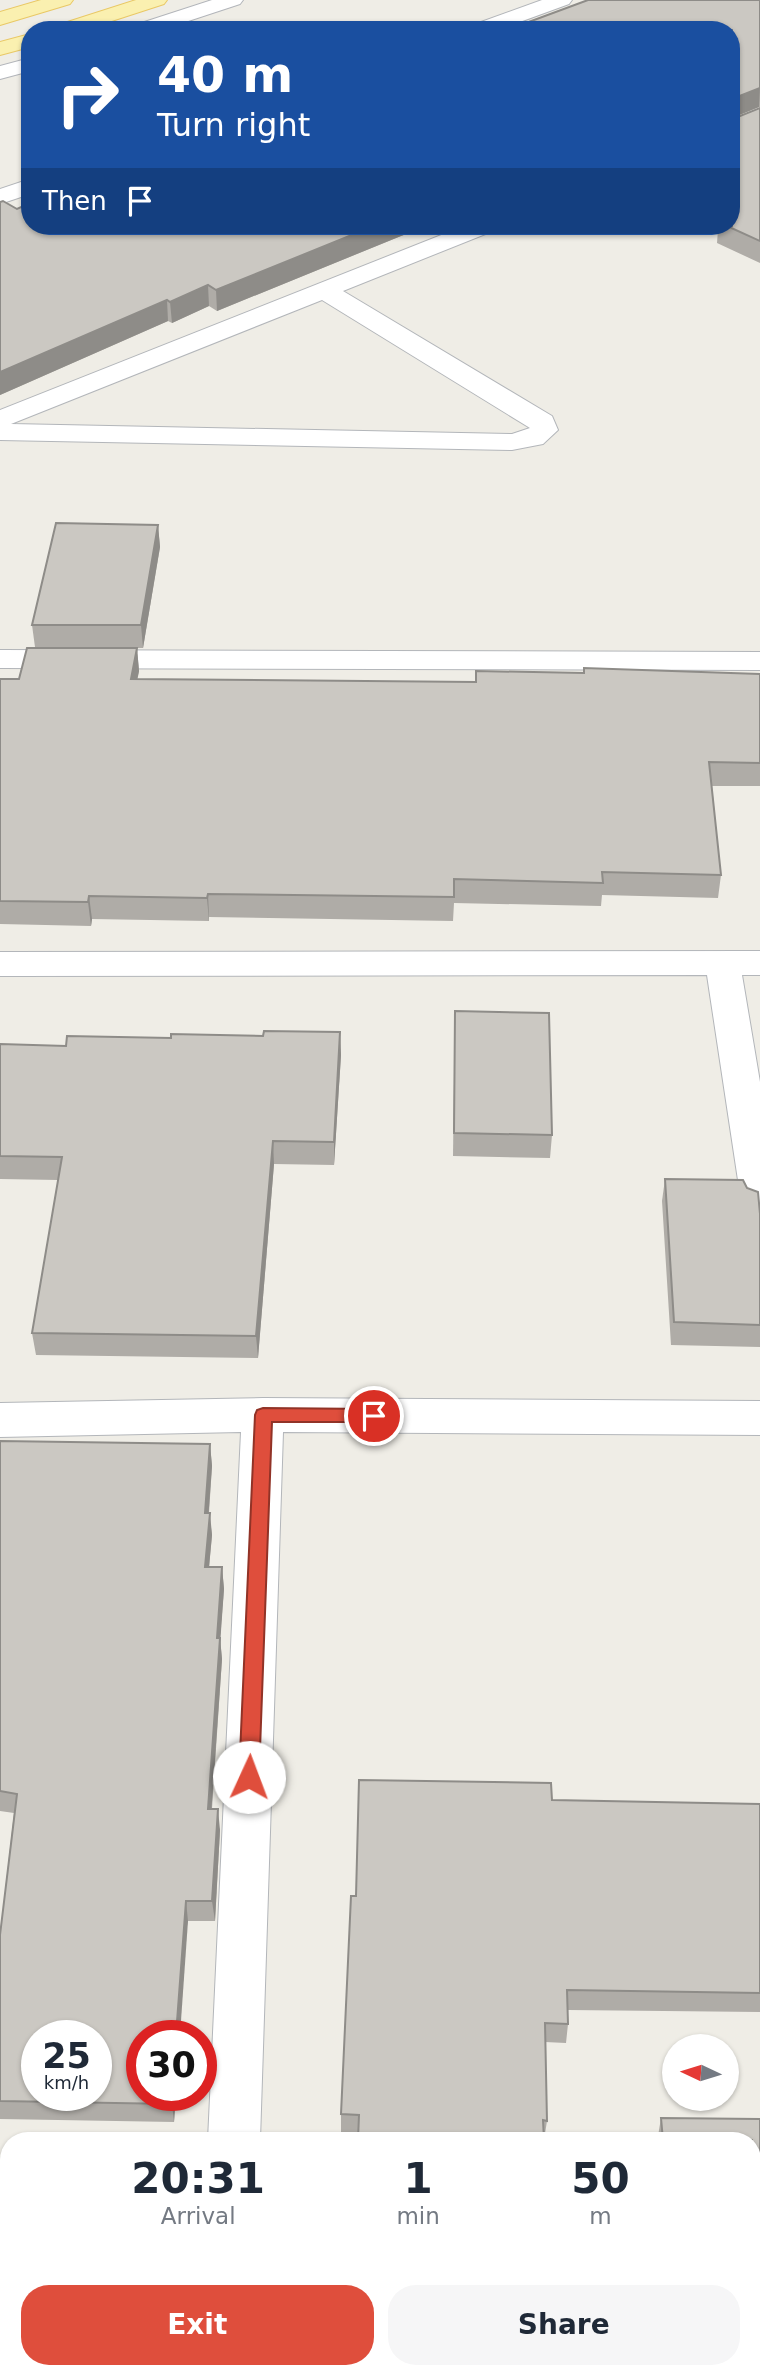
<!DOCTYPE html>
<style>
:root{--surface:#fff;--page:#f6f6f7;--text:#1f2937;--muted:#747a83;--accent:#df4e3c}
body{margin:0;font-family:"DejaVu Sans",sans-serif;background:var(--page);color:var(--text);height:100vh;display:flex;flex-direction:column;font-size:26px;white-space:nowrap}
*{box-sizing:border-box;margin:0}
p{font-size:23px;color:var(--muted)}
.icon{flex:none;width:38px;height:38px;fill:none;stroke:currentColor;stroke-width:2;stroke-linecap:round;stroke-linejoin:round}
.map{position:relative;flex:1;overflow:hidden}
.details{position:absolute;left:0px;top:2132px;width:761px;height:247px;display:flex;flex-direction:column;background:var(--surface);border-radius:28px 28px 0 0;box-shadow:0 2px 5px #0004}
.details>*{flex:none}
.banner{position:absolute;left:21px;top:21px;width:719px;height:214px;border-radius:28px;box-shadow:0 2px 5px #0004;background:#1a4fa0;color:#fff;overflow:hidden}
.needle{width:46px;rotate:274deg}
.controls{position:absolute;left:662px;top:2034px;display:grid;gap:14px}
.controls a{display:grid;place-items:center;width:77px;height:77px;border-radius:50%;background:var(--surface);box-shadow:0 2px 5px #0004;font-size:35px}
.speed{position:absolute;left:21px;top:2020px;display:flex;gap:14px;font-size:35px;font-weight:700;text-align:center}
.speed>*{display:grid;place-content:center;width:91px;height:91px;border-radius:50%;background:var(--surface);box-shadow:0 2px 5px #0004;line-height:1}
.speed small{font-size:18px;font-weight:400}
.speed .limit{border:10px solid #d22;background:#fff;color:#111}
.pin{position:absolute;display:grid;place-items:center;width:60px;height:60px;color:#fff;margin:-30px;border:4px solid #fff;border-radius:50%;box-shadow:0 2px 7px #0007}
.me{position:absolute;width:77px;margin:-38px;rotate:2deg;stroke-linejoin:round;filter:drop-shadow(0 0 5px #0008)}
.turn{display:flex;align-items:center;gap:24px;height:147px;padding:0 21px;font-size:32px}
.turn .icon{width:91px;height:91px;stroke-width:2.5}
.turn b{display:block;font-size:49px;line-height:60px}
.then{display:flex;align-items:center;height:66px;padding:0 21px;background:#0003;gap:14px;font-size:26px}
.eta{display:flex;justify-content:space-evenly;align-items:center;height:119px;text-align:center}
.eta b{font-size:42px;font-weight:700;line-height:49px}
.primary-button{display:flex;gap:14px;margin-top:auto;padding:14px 21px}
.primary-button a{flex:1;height:80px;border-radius:28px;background:var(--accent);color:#fff;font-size:28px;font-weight:700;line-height:80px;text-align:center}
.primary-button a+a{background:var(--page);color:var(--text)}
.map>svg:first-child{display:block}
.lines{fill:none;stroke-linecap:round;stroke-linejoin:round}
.street-casing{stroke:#b3b6ba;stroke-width:2}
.secondary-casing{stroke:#b2b5ba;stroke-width:2}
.primary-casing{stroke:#e9c865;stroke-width:2}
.street{fill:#fff;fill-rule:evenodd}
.secondary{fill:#fff;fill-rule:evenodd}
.primary{fill:#faf0b0;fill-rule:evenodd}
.wall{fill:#afaca7}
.shaded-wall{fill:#8e8c88}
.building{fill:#cbc8c2;stroke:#8e8c88;stroke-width:2;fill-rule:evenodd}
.route{fill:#df4e3c;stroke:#913327;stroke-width:2}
</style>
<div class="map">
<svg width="760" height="2377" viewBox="0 0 760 2377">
<rect width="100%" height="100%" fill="#efede6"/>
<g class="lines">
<defs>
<g id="street">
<path d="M542,0H572L569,4L498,30H467L470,26Z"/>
<path d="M30,179V194L0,204V189Z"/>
<path d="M464,226H497L493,231L343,291L552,416L558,430L543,444L512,450L0,440V410ZM322,300L530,428L512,434L11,424Z"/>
<path d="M0,650L760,652V670L0,668Z"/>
<path d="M760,951V975H742L760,1082V1214L746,1210L741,1200L707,975L0,976V952Z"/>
<path d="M263,1398L760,1401V1435L283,1432L260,2140H208L241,1432L0,1437V1403Z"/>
<rect x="197" y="2370" width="56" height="7"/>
</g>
<g id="secondary">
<path d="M212,0H243L240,4L161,30H129L132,26Z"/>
<path d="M30,58V71L0,79V66Z"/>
</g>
<g id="primary">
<path d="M41,0H73L70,4L0,25V12Z"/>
<path d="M136,0H167L164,4L84,30H52L55,26Z"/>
<path d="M30,34V47L0,55V42Z"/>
</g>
</defs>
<use href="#street" class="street-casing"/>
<use href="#secondary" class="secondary-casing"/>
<use href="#primary" class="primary-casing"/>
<use href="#street" class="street"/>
<use href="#secondary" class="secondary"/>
<use href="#primary" class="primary"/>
</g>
<g class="wall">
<path d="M760,0V107H759L734,117L735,118L760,108V263L717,243L718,230L708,226H732V30Z"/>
<path d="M0,202L30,226H428L401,236L217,311L209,306L172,323L168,321L0,395Z"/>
<path d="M158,525L160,547L143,648L35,647L32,625Z"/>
<path d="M137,648L139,671L137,679L476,682L584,673L760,674V786H712L721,875L718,898L602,895L601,906L454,903L453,921L209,917V921L92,919L91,926L0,924V679H19Z"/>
<path d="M455,1011L552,1135L550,1158L453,1156Z"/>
<path d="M340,1032L341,1055L334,1165L274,1164L258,1358L36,1355L32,1333L58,1180L0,1179V1044L66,1046L171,1038L263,1036Z"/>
<path d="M665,1179L760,1214V1347L671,1345L662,1201Z"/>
<path d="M0,1441L210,1444L212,1466L209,1513L212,1535L209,1567H222L224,1589L220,1638L222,1659L212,1809L220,1830L215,1921H188L142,2095H176L174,2122L0,2119V1935L14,1813L0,1811Z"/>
<path d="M552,1800L760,1804V2012L568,2010V2024L566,2043L545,2042L547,2121L544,2140L341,2132V2114L356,1896Z"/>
<path d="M661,2118L760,2119V2377H696V2370H752V2140H658V2136Z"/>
</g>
<g class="shaded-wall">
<path d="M760,88L759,107L732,118V99Z"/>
<path d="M374,226H428L401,236L217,311L216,290Z"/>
<path d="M208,285L209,306L172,323L170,302Z"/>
<path d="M167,300L168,321L0,395V372Z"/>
<path d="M158,525L160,547L143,648L141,625Z"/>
<path d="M137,648L139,671L133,702L131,679Z"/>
<path d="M208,894L209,917V921L207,898Z"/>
<path d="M89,896L92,919L91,926L88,902Z"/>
<path d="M340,1032L341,1055L334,1165V1142Z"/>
<path d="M273,1141L274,1164L258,1358L256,1336Z"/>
<path d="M210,1444L212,1466L207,1535L205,1513Z"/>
<path d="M210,1513L212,1535L207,1589L205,1567Z"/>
<path d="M222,1567L224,1589L219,1659L217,1638Z"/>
<path d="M220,1638L222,1659L210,1830L208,1809Z"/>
<path d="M218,1809L220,1830L215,1921L212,1901Z"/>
<path d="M186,1901L188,1921L180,2035H176Z"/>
<path d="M172,2095H176L174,2122L172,2104Z"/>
</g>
<g class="building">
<path d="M588,0H760V88L732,99V115V30H507Z"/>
<path d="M760,108V241L727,226H732V217L733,216L732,215V115L735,118Z"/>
<path d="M3,201L17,209L30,203V226H374L216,290L208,285L170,302L167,300L0,372V202Z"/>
<path d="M56,523L158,525L141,625H32Z"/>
<path d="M27,648H137L131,679L476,682V671L584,673V668L760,674V763L709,762L721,875L602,872L603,883L454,879V897L208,894L207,898L89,896L88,902L0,901V679H19Z"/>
<path d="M455,1011L549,1013L552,1135L454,1133Z"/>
<path d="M264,1031L340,1032L334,1142L273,1141L256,1336L32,1333L62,1157L0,1156V1044L66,1046L67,1036L171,1038V1034L263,1036Z"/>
<path d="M665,1179L743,1180L747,1188L758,1192L760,1214V1325L674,1322Z"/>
<path d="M0,1441L210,1444L205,1513H210L205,1567H222L217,1638H220L208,1809H218L212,1901H186L176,2035H142V2095H172V2104L0,2101V1935L17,1794L0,1791ZM37,2035H96V2095H37Z"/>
<path d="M359,1780L551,1783L552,1800L760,1804V1993L567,1990L568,2024L545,2023L547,2121L543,2120L544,2140H358L359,2115L341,2114L351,1896H356Z"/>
<path d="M661,2118L760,2119V2377H702V2370H752V2140H663Z"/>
<rect x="373" y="2370" width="189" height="7"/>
</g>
<path class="route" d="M263,1408L374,1409L380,1411L382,1416L380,1420L374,1422H272L259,1777L256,1784L249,1786L242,1784L239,1777L255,1415L257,1410Z"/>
</svg>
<div class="controls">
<a><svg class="needle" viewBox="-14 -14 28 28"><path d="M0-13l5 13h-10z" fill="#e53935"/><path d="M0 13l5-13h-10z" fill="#747a83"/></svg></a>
</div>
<div class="speed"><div>25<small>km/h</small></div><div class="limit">30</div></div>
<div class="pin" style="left:374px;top:1416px;background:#d93025"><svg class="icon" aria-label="arrive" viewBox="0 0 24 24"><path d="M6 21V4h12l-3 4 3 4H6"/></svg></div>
<svg class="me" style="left:249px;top:1777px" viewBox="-20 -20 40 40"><circle r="19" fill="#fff"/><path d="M0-13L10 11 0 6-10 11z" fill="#df4e3c"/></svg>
<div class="banner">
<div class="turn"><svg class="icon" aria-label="right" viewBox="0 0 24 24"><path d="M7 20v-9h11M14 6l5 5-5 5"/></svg><div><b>40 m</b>Turn right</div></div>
<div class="then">Then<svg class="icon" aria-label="arrive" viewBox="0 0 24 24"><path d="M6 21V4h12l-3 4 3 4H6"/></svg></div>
</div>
<section class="details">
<div class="eta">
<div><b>20:31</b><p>Arrival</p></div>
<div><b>1</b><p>min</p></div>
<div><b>50</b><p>m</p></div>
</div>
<div class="primary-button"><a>Exit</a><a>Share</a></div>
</section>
</div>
